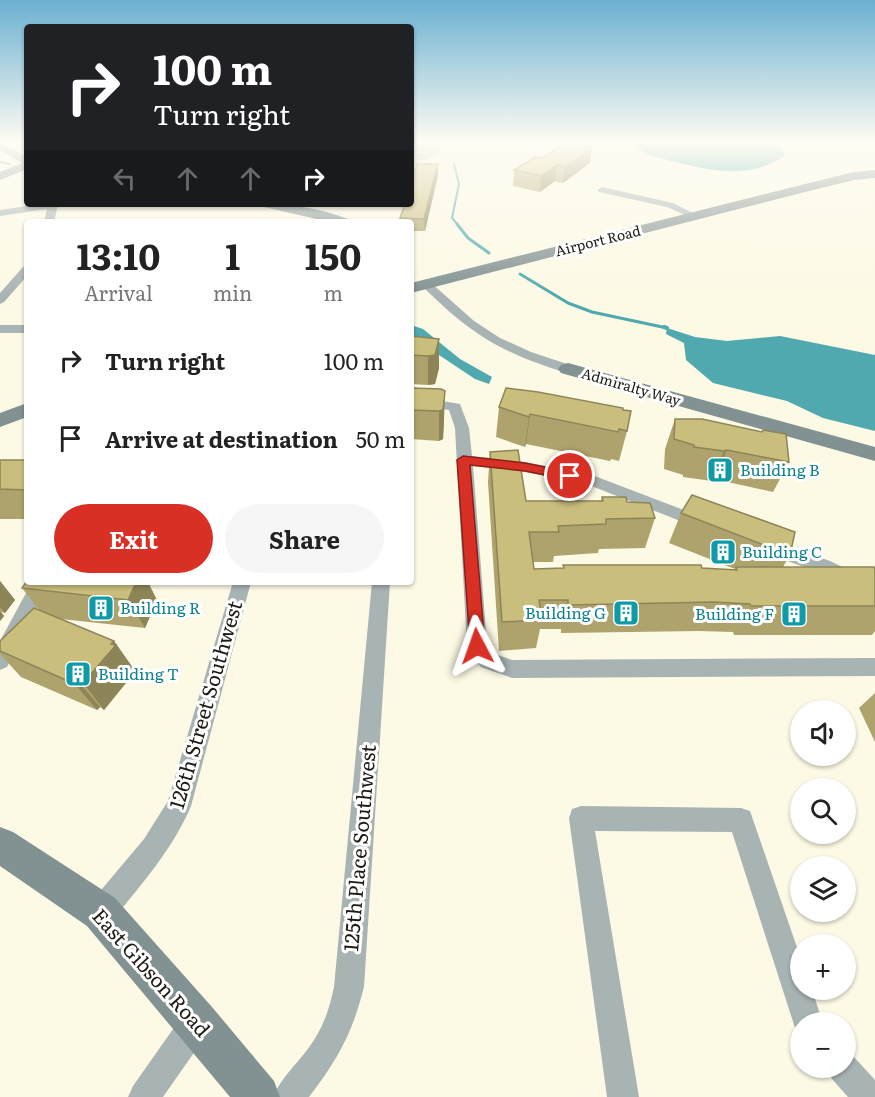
<!DOCTYPE html>
<meta charset="utf-8">
<style>
:root{--surface:#fff;--page:#f6f6f6;--text:#222;--muted:#767676;--accent:#d93025}
body{margin:0;font-family:Literata,serif;background:var(--page);color:var(--text);height:100vh;display:flex;flex-direction:column;font-size:22px;white-space:nowrap}
*{box-sizing:border-box;margin:0}
p{font-size:20px;color:var(--muted)}
.icon{flex:none;width:33px;height:33px;fill:none;stroke:currentColor;stroke-width:2;stroke-linecap:round;stroke-linejoin:round}
.map{position:relative;flex:1;overflow:hidden}
.panel{position:absolute;left:24px;top:219px;width:390px;height:366px;display:flex;flex-direction:column;background:var(--surface);border-radius:6px;box-shadow:0 2px 4px #0004}
.panel>*{flex:none}
.hud{position:absolute;left:24px;top:24px;width:390px;height:183px;border-radius:6px;box-shadow:0 2px 4px #0004;background:#202124;color:#fff;overflow:hidden}
.controls{position:absolute;left:790px;top:700px;display:grid;gap:12px}
.controls a{display:grid;place-items:center;width:66px;height:66px;border-radius:50%;background:var(--surface);box-shadow:0 2px 4px #0004;font-size:30px}
.pin{position:absolute;display:grid;place-items:center;width:51px;height:51px;color:#fff;margin:-26px;border:3px solid #fff;border-radius:50%;box-shadow:0 2px 6px #0007}
.me{position:absolute;width:66px;margin:-33px;rotate:356deg;stroke-linejoin:round;filter:drop-shadow(0 0 4px #0008)}
.turn{display:flex;align-items:center;gap:21px;height:126px;padding:0 30px;font-size:27px}
.turn .icon{width:78px;height:78px;stroke-width:2.5}
.turn b{display:block;font-size:42px;line-height:51px}
.lanes{display:flex;align-items:center;height:57px;padding:0 30px;background:#0003;justify-content:center;gap:30px;direction:ltr}
.lanes .off{opacity:.35}
.eta{display:flex;justify-content:space-evenly;align-items:center;height:102px;text-align:center}
.eta b{font-size:36px;font-weight:700;line-height:42px}
.cta{display:flex;gap:12px;margin-top:auto;padding:12px 30px}
.cta a{flex:1;height:69px;border-radius:36px;background:var(--accent);color:#fff;font-size:24px;font-weight:700;line-height:69px;text-align:center}
.cta a+a{background:var(--page);color:var(--text)}
ul{padding:0;list-style:none}
li{display:flex;align-items:center;gap:18px;height:78px;padding:0 30px}
li div{flex:1}
li b{display:block;font-size:22px}
li em{font-style:normal}
.map>svg:first-child{display:block}
.green{fill:#c1d29c}
.water{fill:#50a9af}
.lines{fill:none;stroke-linecap:round;stroke-linejoin:round}
.stream-far2{stroke:#50a9af;stroke-width:2}
.stream-far1{stroke:#50a9af;stroke-width:3}
.stream{stroke:#50a9af;stroke-width:4}
.street{fill:#a8b3b3;fill-rule:evenodd}
.secondary{fill:#829192;fill-rule:evenodd}
.wall{fill:#aea36c}
.shaded-wall{fill:#8d8558}
.building{fill:#cabe7d;stroke:#8d8558;stroke-width:1.5}
.route{fill:#d93025;stroke:#8d1f18;stroke-width:1.5}
.labels{text-anchor:middle;stroke-width:6;stroke-linejoin:round;paint-order:stroke}
.far-street-label{font-size:14px;fill:#1c1b14;stroke:#fff}
.culture-label{font-size:16px;fill:#0d838f;stroke:#fff;text-anchor:start}
.near-street-label{font-size:20px;fill:#1c1b14;stroke:#fff}
</style>
<div class="map">
<svg width="875" height="1097" viewBox="0 0 875 1097">
<rect width="100%" height="100%" fill="#fcf9e5"/>
<path class="green" d="M411,143H440L441,144L440,153L416,164L411,163Z"/>
<g class="water">
<path d="M636,143H769L780,146L785,155C753,181 707,170 671,161C657,157 644,155 634,144Z"/>
<path d="M411,325L423,329L460,359L492,377L489,384L475,379L433,351L411,348Z"/>
<path d="M667,328L695,337L727,341L780,336L875,355V431L823,418L787,401L713,383L686,360L684,343L666,334Z"/>
</g>
<g class="lines">
<g class="stream-far2">
<path d="M411,154L422,156"/>
<path d="M0,162L9,164"/>
<path d="M454,164L459,184L452,218L458,225"/>
</g>
<g class="stream-far1">
<path d="M457,224L468,238L489,253"/>
<path d="M520,274L568,303L592,312L667,328"/>
</g>
<path class="stream" d="M664,327L667,328"/>
<g class="street">
<path d="M602,187L673,203L699,216L694,219L667,207L599,192L597,190Z"/>
<path d="M41,204H58L54,222H44L47,209L0,216V210Z"/>
<path d="M27,266V276L4,302L0,304V293L23,267Z"/>
<path d="M426,281L430,282L474,321L500,338L531,352L573,366L575,369L568,373L563,372C498,351 471,334 422,286V282Z"/>
<rect x="0" y="325" width="27" height="8"/>
<path d="M411,396L460,404L469,428L472,456L525,462L592,475L710,520L713,524L710,528L704,530L698,528L589,485L525,472L473,466L487,644L495,654L512,660L875,658V676L512,678L481,667L467,646L455,428L449,410L411,404Z"/>
<path d="M769,540L830,561L870,580L875,583V601L831,577L763,552L760,547L763,542Z"/>
<path d="M32,582H50L7,667L0,670V641Z"/>
<path d="M233,582H251L191,806C173,849 140,886 111,922L101,926L91,922L87,912L91,902L144,839L168,801Z"/>
<path d="M372,582H390L364,987C352,1034 338,1059 309,1097H273C282,1075 302,1060 314,1040C325,1023 330,1006 334,987Z"/>
<path d="M581,806L741,808L750,811L801,959V990H812L823,1023H801V1035L797,1034L732,832L595,831L639,1097H607L569,818L572,809Z"/>
<path d="M196,1008L207,1012L211,1023L207,1034L163,1097H128L133,1086L185,1012Z"/>
<path d="M846,1054L854,1057L875,1080V1097H848L832,1079L827,1068H846Z"/>
</g>
<g class="secondary">
<path d="M0,143L27,156V169L0,180V172L22,163L0,150Z"/>
<path d="M875,170V178L854,180L801,193L411,293V283L797,186L854,172Z"/>
<path d="M262,204C293,204 319,208 348,219L350,222H330L264,207Z"/>
<path d="M568,363L875,447V461L561,373L558,369L561,365Z"/>
<path d="M27,403V417L0,427V413Z"/>
<path d="M0,827L13,832L115,898L212,1007L274,1081L280,1097H230L87,926L0,866Z"/>
</g>
</g>
<g class="wall">
<path d="M592,147L590,163L563,183L555,181L540,192L513,186L514,170L542,158Z"/>
<path d="M438,175L425,231H411V222H400V218Z"/>
<path d="M411,336L439,368L435,384L428,385L411,384Z"/>
<path d="M411,388L441,389L444,420L443,439L439,441L411,439Z"/>
<path d="M499,407L627,431L619,461L611,459L610,461L526,444L525,447L496,437Z"/>
<path d="M675,419L789,462L773,492L714,479L712,481L683,477V475L664,469L665,449Z"/>
<path d="M490,452L526,501H601L602,497L655,518L645,548L599,549L598,553L554,556L553,562H533L534,569H563V565L702,568L735,570V569L669,543L681,513L790,555L783,567L875,569V631L872,635H734L733,632L699,631L561,633V629H540L536,648L499,651L488,482Z"/>
<path d="M0,460L27,490V519H0Z"/>
<path d="M0,581L15,600L5,613L1,612L4,616L0,621Z"/>
<path d="M22,588L157,600L145,628L61,619L114,641L133,668L132,669L134,673L104,710L100,707L97,710L21,677L0,654V641L39,610Z"/>
<path d="M875,693V742L859,708Z"/>
</g>
<g class="shaded-wall">
<path d="M592,147L590,163L563,183L565,167Z"/>
<path d="M438,164V175L425,231L424,219Z"/>
<path d="M557,165L555,181L540,192L541,176Z"/>
<path d="M439,339V368L435,384L428,385V356Z"/>
<path d="M445,391L444,420L443,439L439,441V411Z"/>
<path d="M530,414L526,444L525,447L529,417Z"/>
<path d="M727,450L714,479L712,481L724,451Z"/>
<path d="M0,581L15,600L5,613L0,607Z"/>
<path d="M136,582H148L157,600L145,628L128,600Z"/>
<path d="M0,611L4,616L0,621Z"/>
<path d="M114,641L133,668L132,669L134,673L104,710L83,683Z"/>
<path d="M78,681L100,707L97,710L75,684Z"/>
</g>
<g class="building">
<path d="M565,143L592,147L565,167L557,165L541,176L514,170L535,157L542,158Z"/>
<path d="M417,164H438L424,219L400,218L405,204H411V183Z"/>
<path d="M411,336L439,339L435,355L428,356L411,355Z"/>
<path d="M411,388L441,389L445,391L443,410L439,411L411,410Z"/>
<path d="M506,388L538,392L623,408V410L631,411L627,431L619,429L618,432L530,414L529,417L499,407Z"/>
<path d="M675,419H702L762,432L763,430L786,434L789,462L727,450L724,451L694,447V445L674,439Z"/>
<path d="M518,450L526,501H603L602,497H626L627,502L650,503L655,518L606,519V524L558,526L559,532H529L534,569L564,568L563,565H701L702,568L737,570L736,567H874L875,569V606H751L750,604L714,602L568,605V600H539L542,620L502,622L490,452Z"/>
<path d="M0,460H27V490L0,489Z"/>
<path d="M692,495L795,532L790,555L681,513Z"/>
<path d="M27,581V582H136L128,600L22,588Z"/>
<path d="M34,608L114,641L111,644L116,645L83,683L78,681L75,684L0,651V641Z"/>
</g>
<linearGradient id="sky" x2="0" y2="1"><stop stop-color="#6bb0d1"/><stop offset="0.48" stop-color="#fefcf3"/><stop offset="1" stop-color="#fefcf3" stop-opacity="0"/></linearGradient>
<rect width="875" height="296" fill="url(#sky)"/>
<path class="route" d="M463,456L525,463L570,472L576,476L570,480L525,471L470,465L485,646L483,650L477,652L472,650L470,646L457,460Z"/>
<defs>
<symbol id="building-square" viewBox="-11 -11 22 22"><rect x="-9" y="-9" width="18" height="18" rx="4" fill="#0f9aa8" stroke="#fff"/><path d="M-4-6H4V6H1V3H-1V6H-4ZM-2.5-4.3h1.7v1.8h-1.7ZM.8-4.3h1.7v1.8H.8ZM-2.5-1h1.7V.8h-1.7ZM.8-1h1.7V.8H.8Z" fill="#fff"/></symbol>
</defs>
<g fill-rule="evenodd">
<use href="#building-square" x="705" y="455" width="30" height="30"/>
<use href="#building-square" x="708" y="537" width="30" height="30"/>
<use href="#building-square" x="86" y="593" width="30" height="30"/>
<use href="#building-square" x="611" y="598" width="30" height="30"/>
<use href="#building-square" x="779" y="599" width="30" height="30"/>
<use href="#building-square" x="63" y="659" width="30" height="30"/>
</g>
<g class="labels">
<g class="far-street-label">
<text transform="translate(598 241) rotate(-14)" y="5">Airport Road</text>
<text transform="translate(631 387) rotate(16)" y="5">Admiralty Way</text>
</g>
<g class="culture-label">
<text x="740" y="476">Building B</text>
<text x="742" y="558">Building C</text>
<text x="120" y="614">Building R</text>
<text x="606" y="619" text-anchor="end">Building G</text>
<text x="774" y="620" text-anchor="end">Building F</text>
<text x="98" y="680">Building T</text>
</g>
<g class="near-street-label">
<text transform="translate(206 705) rotate(-74)" y="7">126th Street Southwest</text>
<text transform="translate(360 848) rotate(-85)" y="7">125th Place Southwest</text>
<text transform="translate(151 973) rotate(48)" y="7">East Gibson Road</text>
</g>
</g>
</svg>
<div class="controls">
<a><svg class="icon" aria-label="sound" viewBox="0 0 24 24"><path d="M4 9h4l5-4v14l-5-4H4zM17 9q2 3 0 6"/></svg></a>
<a><svg class="icon" aria-label="search" viewBox="0 0 24 24"><circle cx="10" cy="10" r="6"/><path d="M15 15l6 6"/></svg></a>
<a><svg class="icon" aria-label="layers" viewBox="0 0 24 24"><path d="M12 4l9 5-9 5-9-5zM3 14l9 5 9-5"/></svg></a>
<a>+</a>
<a>−</a>
</div>
<div class="pin" style="left:570px;top:476px;background:#d93025"><svg class="icon" aria-label="arrive" viewBox="0 0 24 24"><path d="M6 21V4h12l-3 4 3 4H6"/></svg></div>
<svg class="me" style="left:477px;top:646px" viewBox="-20 -20 40 40"><path d="M0-17L14 15 0 8-14 15z" fill="#d93025" stroke="#fff" stroke-width="4"/></svg>
<div class="hud">
<div class="turn"><svg class="icon" aria-label="right" viewBox="0 0 24 24"><path d="M7 20v-9h11M14 6l5 5-5 5"/></svg><div><b>100 m</b>Turn right</div></div>
<div class="lanes"><svg class="icon off" aria-label="left" viewBox="0 0 24 24"><path d="M17 20v-9H6M10 6l-5 5 5 5"/></svg><svg class="icon off" aria-label="ahead" viewBox="0 0 24 24"><path d="M12 20V5M6 11l6-6 6 6"/></svg><svg class="icon off" aria-label="ahead" viewBox="0 0 24 24"><path d="M12 20V5M6 11l6-6 6 6"/></svg><svg class="icon" aria-label="right" viewBox="0 0 24 24"><path d="M7 20v-9h11M14 6l5 5-5 5"/></svg></div>
</div>
<section class="panel">
<div class="eta">
<div><b>13:10</b><p>Arrival</p></div>
<div><b>1</b><p>min</p></div>
<div><b>150</b><p>m</p></div>
</div>
<ul>
<li><svg class="icon" aria-label="right" viewBox="0 0 24 24"><path d="M7 20v-9h11M14 6l5 5-5 5"/></svg><div><b>Turn right</b></div><em>100 m</em></li>
<li><svg class="icon" aria-label="arrive" viewBox="0 0 24 24"><path d="M6 21V4h12l-3 4 3 4H6"/></svg><div><b>Arrive at destination</b></div><em>50 m</em></li>
</ul>
<div class="cta"><a>Exit</a><a>Share</a></div>
</section>
</div>
